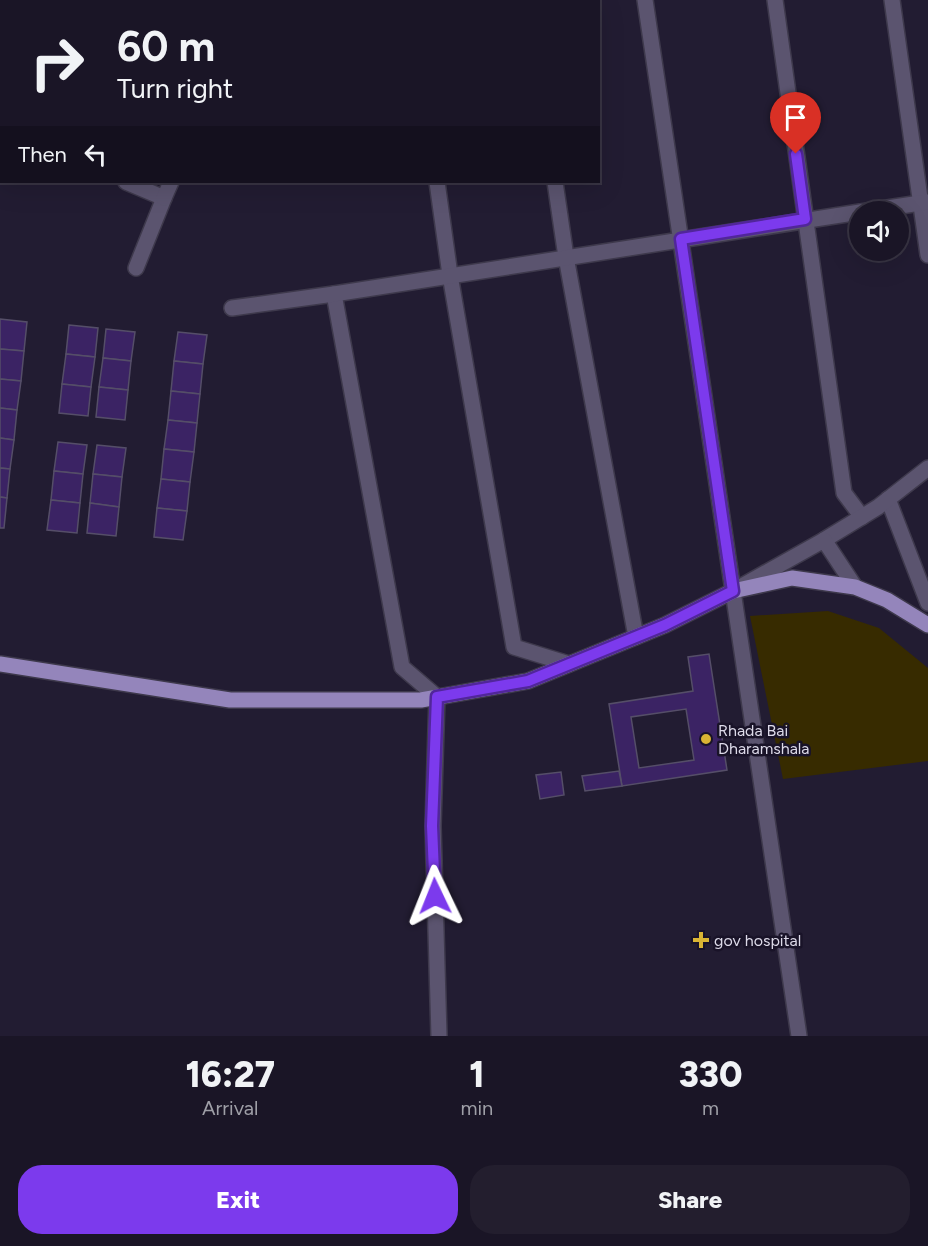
<!DOCTYPE html>
<style>
:root{--surface:#1a1526;--page:#231e2e;--text:#f1f3f6;--muted:#9f9fa7;--line:#383443;--accent:#7c3aed}
body{margin:0;font-family:Figtree,sans-serif;background:var(--page);color:var(--text);height:100vh;display:flex;flex-direction:column;font-size:22px;white-space:nowrap}
*{box-sizing:border-box;margin:0}
p{font-size:20px;color:var(--muted)}
.icon{flex:none;width:33px;height:33px;fill:none;stroke:currentColor;stroke-width:2;stroke-linecap:round;stroke-linejoin:round}
.map{position:relative;height:1036px;overflow:hidden}
.details{display:flex;flex-direction:column;background:var(--surface);flex:1}
.details>*{flex:none}
.guide{position:absolute;left:0px;top:0px;width:600px;height:183px;box-shadow:0 6px 24px #0002,0 0 0 2px var(--line);background:#1a1526;color:var(--text);overflow:hidden}
.buttons{position:absolute;left:849px;top:201px;display:grid;gap:12px}
.buttons a{display:grid;place-items:center;width:60px;height:60px;border-radius:50%;background:var(--surface);box-shadow:0 6px 24px #0002,0 0 0 2px var(--line);font-size:30px}
.pin{position:absolute;display:grid;place-items:center;width:51px;height:51px;color:#fff;margin:-62px -26px;border-radius:50% 50% 50% 0;rotate:-45deg;box-shadow:0 0 6px #0007}
.pin .icon{rotate:45deg}
.me{position:absolute;width:66px;margin:-33px;rotate:358deg;stroke-linejoin:round;filter:drop-shadow(0 0 4px #0008)}
.turn{display:flex;align-items:center;gap:21px;height:126px;padding:0 18px;font-size:27px}
.turn .icon{width:78px;height:78px;stroke-width:2.5}
.turn b{display:block;font-size:42px;line-height:51px}
.then{display:flex;align-items:center;height:57px;padding:0 18px;background:#0003;gap:12px;font-size:22px}
.eta{display:flex;justify-content:space-evenly;align-items:center;height:102px;text-align:center}
.eta b{font-size:36px;font-weight:800;line-height:42px}
.cta{display:flex;gap:12px;margin-top:auto;padding:12px 18px}
.cta a{flex:1;height:69px;border-radius:24px;background:var(--accent);color:#fff;font-size:24px;font-weight:800;line-height:69px;text-align:center}
.cta a+a{background:var(--page);color:var(--text)}
.map>svg:first-child{display:block}
.green{fill:#372b00}
.building{fill:#3b2364;stroke:#554e68;stroke-width:1.5;fill-rule:evenodd}
.lines{fill:none;stroke-linecap:round;stroke-linejoin:round}
.street-casing{stroke:#3e394c;stroke-width:18}
.primary-casing{stroke:#3e394c;stroke-width:18}
.street{stroke:#5b546f;stroke-width:15}
.primary{stroke:#9485bb;stroke-width:15}
.route-casing{stroke:#51269a;stroke-width:15}
.route{stroke:#7c3aed;stroke-width:10}
.poi-dot{fill:#d9b434;stroke:#191328;stroke-width:2}
.labels{text-anchor:middle;stroke-width:5;stroke-linejoin:round;paint-order:stroke}
.poi-label{font-size:16px;fill:#dddae9;stroke:#191328;text-anchor:start}
</style>
<div class="map">
<svg width="928" height="1036" viewBox="0 0 928 1036">
<rect width="100%" height="100%" fill="#221c32"/>
<path class="green" d="M828,611L879,628L928,668V761L783,779L750,616Z"/>
<g class="building">
<path d="M0,319L27,322L24,351L0,349Z"/>
<path d="M69,325L98,328L95,357L66,354Z"/>
<path d="M106,329L135,332L131,361L103,358Z"/>
<path d="M178,332L207,335L203,364L174,361Z"/>
<path d="M0,349L24,351L21,381L0,379Z"/>
<path d="M66,354L95,357L91,387L62,384Z"/>
<path d="M103,358L131,361L128,390L99,387Z"/>
<path d="M174,361L203,364L200,394L171,391Z"/>
<path d="M0,379L21,381L17,410L0,408Z"/>
<path d="M62,384L91,387L88,416L59,413Z"/>
<path d="M99,387L128,390L125,420L96,417Z"/>
<path d="M171,391L200,394L197,423L168,420Z"/>
<path d="M0,408L17,410L14,440L0,438Z"/>
<path d="M168,420L197,423L194,452L164,449Z"/>
<path d="M0,438L14,440L10,469L0,468Z"/>
<path d="M58,442L87,445L83,474L54,471Z"/>
<path d="M97,445L126,448L122,477L93,474Z"/>
<path d="M164,449L194,452L190,482L161,479Z"/>
<path d="M0,468L10,469L7,498L0,497Z"/>
<path d="M54,471L83,474L80,503L51,500Z"/>
<path d="M93,474L122,477L119,507L90,503Z"/>
<path d="M161,479L190,482L187,511L157,508Z"/>
<path d="M0,497L7,498L4,528H0Z"/>
<path d="M51,500L80,503L77,533L47,530Z"/>
<path d="M90,503L119,507L116,536L87,533Z"/>
<path d="M157,508L187,511L183,540L154,537Z"/>
<path d="M709,654L727,770L622,786L609,704L693,691L688,657ZM686,709L694,760L639,768L631,717Z"/>
<path d="M619,771L622,786L585,791L582,776Z"/>
<path d="M561,772L564,795L540,799L536,775Z"/>
</g>
<g class="lines">
<defs>
<g id="street">
<path d="M182,0V2"/>
<path d="M301,0V2"/>
<path d="M410,0L411,2"/>
<path d="M528,0V2"/>
<path d="M645,0L733,591"/>
<path d="M775,0L844,493L862,517"/>
<path d="M892,0L928,255"/>
<path d="M0,155H2"/>
<path d="M126,182L164,198L136,268"/>
<path d="M437,182L450,275L514,647L569,664"/>
<path d="M555,182L566,257L636,637"/>
<path d="M164,198L171,182"/>
<path d="M861,212L927,202"/>
<path d="M334,294L402,667L437,697L433,826L439,1036"/>
<path d="M232,308L334,294L860,212"/>
<path d="M888,499L928,603"/>
<path d="M824,540L878,507L928,468"/>
<path d="M799,1036L733,591L824,540L855,587"/>
</g>
<path id="primary" d="M0,664L230,700H421L528,681L665,625L733,591L792,578L855,587L887,600L928,625"/>
</defs>
<use href="#street" class="street-casing"/>
<use href="#primary" class="primary-casing"/>
<use href="#street" class="street"/>
<use href="#primary" class="primary"/>
</g>
<g class="lines">
<defs>
<path id="route" d="M435,896L432,826L437,697L528,681L665,625L733,591L681,239L805,219L796,154"/>
</defs>
<use href="#route" class="route-casing"/>
<use href="#route" class="route"/>
</g>
<g class="poi-dot">
<circle cx="706" cy="739" r="6"/>
<path d="M698 931h6v6h6v6h-6v6h-6v-6h-6v-6h6z"/>
</g>
<g class="labels">
<g class="poi-label">
<text x="718" y="736">Rhada Bai<tspan x="718" dy="18">Dharamshala</tspan></text>
<text x="714" y="946">gov hospital</text>
</g>
</g>
</svg>
<div class="buttons">
<a><svg class="icon" aria-label="sound" viewBox="0 0 24 24"><path d="M4 9h4l5-4v14l-5-4H4zM17 9q2 3 0 6"/></svg></a>
</div>
<div class="pin" style="left:796px;top:154px;background:#d93025"><svg class="icon" aria-label="arrive" viewBox="0 0 24 24"><path d="M6 21V4h12l-3 4 3 4H6"/></svg></div>
<svg class="me" style="left:435px;top:896px" viewBox="-20 -20 40 40"><path d="M0-17L14 15 0 8-14 15z" fill="#7c3aed" stroke="#fff" stroke-width="4"/></svg>
<div class="guide">
<div class="turn"><svg class="icon" aria-label="right" viewBox="0 0 24 24"><path d="M7 20v-9h11M14 6l5 5-5 5"/></svg><div><b>60 m</b>Turn right</div></div>
<div class="then">Then<svg class="icon" aria-label="left" viewBox="0 0 24 24"><path d="M17 20v-9H6M10 6l-5 5 5 5"/></svg></div>
</div>
</div>
<section class="details">
<div class="eta">
<div><b>16:27</b><p>Arrival</p></div>
<div><b>1</b><p>min</p></div>
<div><b>330</b><p>m</p></div>
</div>
<div class="cta"><a>Exit</a><a>Share</a></div>
</section>
